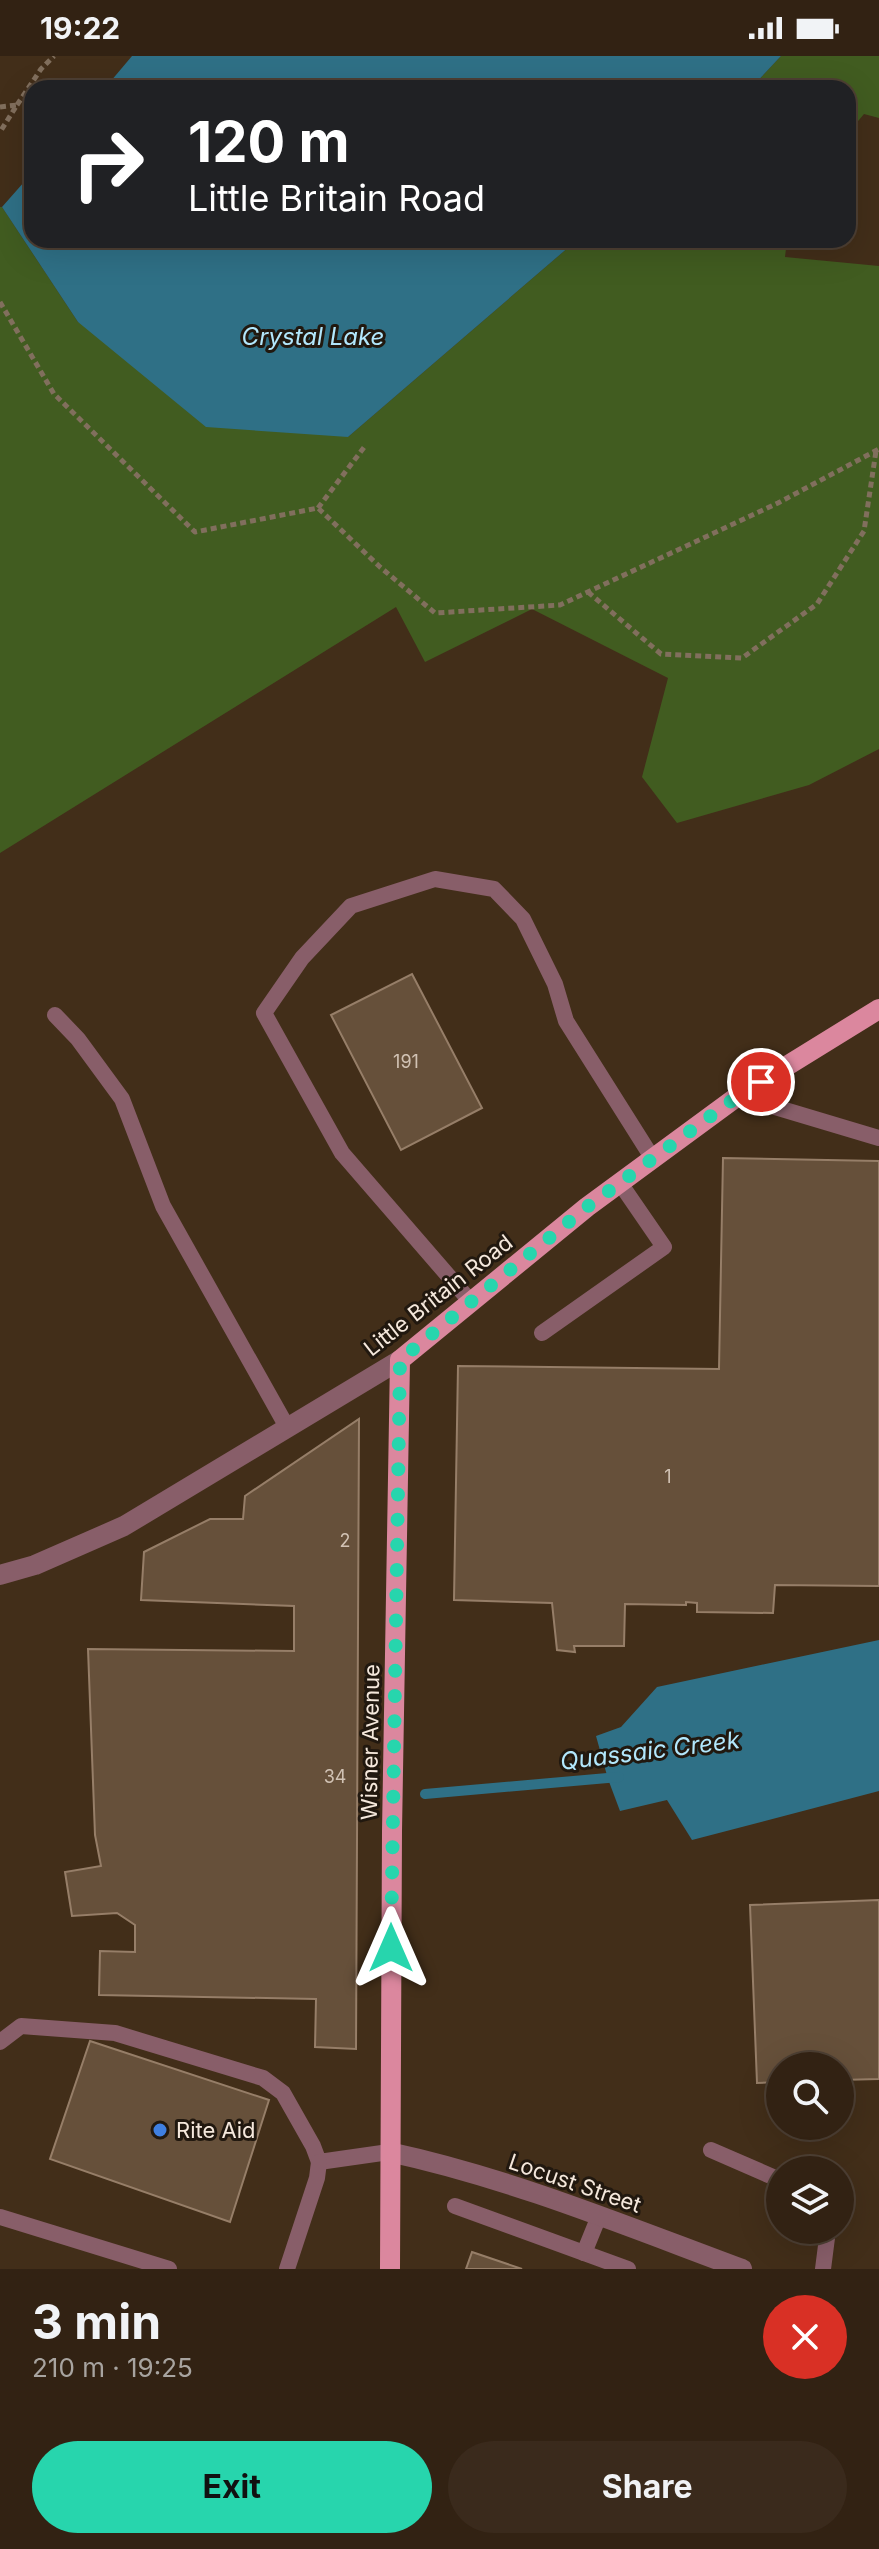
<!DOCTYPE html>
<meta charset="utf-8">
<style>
:root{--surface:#322213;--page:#3a2a1c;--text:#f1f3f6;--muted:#a8a4a0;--line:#4d3f33;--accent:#27d5ad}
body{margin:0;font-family:Inter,sans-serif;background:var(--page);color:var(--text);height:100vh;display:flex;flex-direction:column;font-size:30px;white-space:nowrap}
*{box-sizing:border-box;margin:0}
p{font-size:26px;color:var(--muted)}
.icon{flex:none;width:44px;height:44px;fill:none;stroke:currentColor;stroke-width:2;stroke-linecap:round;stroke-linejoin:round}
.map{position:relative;height:2213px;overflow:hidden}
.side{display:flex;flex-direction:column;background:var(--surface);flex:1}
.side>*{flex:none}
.banner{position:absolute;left:24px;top:24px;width:832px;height:168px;border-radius:24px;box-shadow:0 8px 32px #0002,0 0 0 2px var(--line);background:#202124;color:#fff;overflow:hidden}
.controls{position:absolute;left:766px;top:1996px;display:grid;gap:16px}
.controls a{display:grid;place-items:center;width:88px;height:88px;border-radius:50%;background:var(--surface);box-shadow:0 8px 32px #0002,0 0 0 2px var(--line);font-size:40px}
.pin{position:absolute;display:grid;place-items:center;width:68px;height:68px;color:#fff;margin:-34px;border:4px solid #fff;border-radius:50%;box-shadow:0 2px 8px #0007}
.me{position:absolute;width:88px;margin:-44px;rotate:0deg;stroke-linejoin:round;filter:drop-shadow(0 0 6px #0008)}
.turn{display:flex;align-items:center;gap:28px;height:168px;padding:0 32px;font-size:36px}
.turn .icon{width:104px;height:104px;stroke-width:2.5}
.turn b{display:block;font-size:56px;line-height:68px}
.round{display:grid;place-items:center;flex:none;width:84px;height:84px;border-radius:42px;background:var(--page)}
.headline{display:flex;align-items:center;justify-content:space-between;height:136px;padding:0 32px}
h1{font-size:48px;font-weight:700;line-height:60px}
.cta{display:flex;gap:16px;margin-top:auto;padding:16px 32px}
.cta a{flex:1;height:92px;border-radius:48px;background:var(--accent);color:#111;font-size:32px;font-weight:700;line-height:92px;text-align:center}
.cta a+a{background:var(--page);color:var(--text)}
.status{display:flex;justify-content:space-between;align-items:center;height:56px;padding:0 40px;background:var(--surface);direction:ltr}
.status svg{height:22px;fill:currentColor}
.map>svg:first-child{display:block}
.green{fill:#415c20}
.water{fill:#2f7086}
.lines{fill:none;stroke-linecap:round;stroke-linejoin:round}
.stream{stroke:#2f7086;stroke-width:10}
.building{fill:#66503a;stroke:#967e68;stroke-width:2}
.path{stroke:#816f5d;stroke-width:5;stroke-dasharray:6 4;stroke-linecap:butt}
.service{stroke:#885e69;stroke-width:16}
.minor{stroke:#885e69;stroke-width:20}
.tertiary{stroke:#885e69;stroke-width:20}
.primary{stroke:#db879e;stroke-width:20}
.route{stroke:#27d5ad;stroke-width:14;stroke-dasharray:0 25.2}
.shop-dot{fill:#3f7fe0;stroke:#21180f;stroke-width:3}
.labels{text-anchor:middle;stroke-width:6;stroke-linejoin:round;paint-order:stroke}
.number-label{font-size:18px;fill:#d1c2b4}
.street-label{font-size:22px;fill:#f5e8dc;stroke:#21180f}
.poi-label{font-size:22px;fill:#f5e8dc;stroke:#21180f;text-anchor:start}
.water-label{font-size:24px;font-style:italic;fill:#b2e7fc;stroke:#21180f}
</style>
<div class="status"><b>19:22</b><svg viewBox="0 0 49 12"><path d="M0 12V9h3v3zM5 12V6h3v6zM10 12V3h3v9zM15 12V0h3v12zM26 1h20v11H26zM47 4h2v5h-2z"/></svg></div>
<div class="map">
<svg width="879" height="2213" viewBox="0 0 879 2213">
<rect width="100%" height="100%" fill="#422e19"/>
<g class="green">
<path d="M781,0H879V62L864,58L848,77V32H751Z"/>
<path d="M0,151H2L78,266L348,381L577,184H787L785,201L879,210V693L809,729L677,767L642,721L668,622L532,553L425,606L396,551L0,797Z"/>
</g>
<g class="water">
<path d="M132,0H781L751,32H105Z"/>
<path d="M32,117V184H577L348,381L206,371L78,266L2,151Z"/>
<path d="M879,1584V1735L692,1784L667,1744L620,1755L608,1723L596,1680L621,1671L657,1631Z"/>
</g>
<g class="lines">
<path class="stream" d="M425,1738L619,1721"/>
</g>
<g class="building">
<path d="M412,918L482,1052L401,1094L331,959Z"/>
<path d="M723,1102L879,1105V1530L775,1529L773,1557L697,1556V1547L686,1546V1549L625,1548L624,1590H574L575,1596L557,1594L552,1547L454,1544L458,1310L719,1313Z"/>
<path d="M359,1363L356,1993L315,1991L316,1943L99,1939L100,1895L135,1896V1869L117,1857L72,1860L65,1816L101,1810L95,1779L88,1593L294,1595V1550L141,1544L144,1496L210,1463H243L245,1440Z"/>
<path d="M879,1844V2023L840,2024V2010H780V2026L757,2027L750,1849Z"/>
<path d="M90,1985L269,2044L230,2166L50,2103Z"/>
<path d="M472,2196L522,2213H466Z"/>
</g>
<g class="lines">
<g class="path">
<path d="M17,49L41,13L54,0"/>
<path d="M0,51L17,49L0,76"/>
<path d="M0,246L54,338L195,476L318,452L380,511L435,557L560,549L778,447L879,393"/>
<path d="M318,452L365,390"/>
<path d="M588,536L661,598L742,602L817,548L864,475L876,395"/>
</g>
<g class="service">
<path d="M55,959L78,983L122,1043L163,1150L287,1371"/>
<path d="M738,1040L879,1082"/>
<path d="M471,1246L342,1097L264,957L302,902L351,850L435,823L494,833L523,863L555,928L566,965L653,1103"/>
<path d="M542,1277L664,1191L620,1127"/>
<path d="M0,1986L21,1970L115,1977L263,2022L283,2037L313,2090L319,2106L389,2096"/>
<path d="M711,2094L780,2124"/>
<path d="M455,2150L628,2213"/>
<path d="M0,2161L169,2213"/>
<path d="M584,2197L599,2160"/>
<path d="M287,2213L317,2122L319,2106"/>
<path d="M823,2213L828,2174"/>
</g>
<path class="minor" d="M389,2096C510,2122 626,2170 742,2213"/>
<path class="tertiary" d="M0,1519L35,1509L124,1470L400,1304"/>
<path class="primary" d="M390,2213L392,1775L400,1304L587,1151L738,1040L879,953"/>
</g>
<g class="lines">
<path class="route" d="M391,1892L400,1304L587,1151L738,1040L761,1026"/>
</g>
<circle class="shop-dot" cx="160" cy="2074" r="8"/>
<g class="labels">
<g class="number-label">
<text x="406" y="1012">191</text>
<text x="668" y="1427">1</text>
<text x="345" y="1491">2</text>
<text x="335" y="1727">34</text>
</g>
<g class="street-label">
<text transform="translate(438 1239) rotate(-38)" y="8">Little Britain Road</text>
<text transform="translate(370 1686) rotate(-89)" y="8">Wisner Avenue</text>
<text transform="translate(575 2127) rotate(19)" y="8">Locust Street</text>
</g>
<g class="poi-label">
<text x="176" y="2082">Rite Aid</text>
</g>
<g class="water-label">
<text x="313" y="289">Crystal Lake</text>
<text transform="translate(650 1695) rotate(-7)" y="8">Quassaic Creek</text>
</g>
</g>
</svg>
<div class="controls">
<a><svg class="icon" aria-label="search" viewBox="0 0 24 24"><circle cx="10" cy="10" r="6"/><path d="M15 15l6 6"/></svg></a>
<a><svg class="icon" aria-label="layers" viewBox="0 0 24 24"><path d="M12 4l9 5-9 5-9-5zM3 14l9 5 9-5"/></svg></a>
</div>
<div class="pin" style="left:761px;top:1026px;background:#d93025"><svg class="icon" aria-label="arrive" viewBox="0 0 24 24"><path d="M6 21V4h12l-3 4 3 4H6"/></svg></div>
<svg class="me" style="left:391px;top:1892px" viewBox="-20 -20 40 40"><path d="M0-17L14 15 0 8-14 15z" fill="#27d5ad" stroke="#fff" stroke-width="4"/></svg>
<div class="banner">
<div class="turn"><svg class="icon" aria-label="right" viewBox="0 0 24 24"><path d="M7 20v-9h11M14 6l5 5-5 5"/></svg><div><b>120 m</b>Little Britain Road</div></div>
</div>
</div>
<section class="side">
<div class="headline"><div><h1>3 min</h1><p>210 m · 19:25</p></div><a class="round" style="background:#d93025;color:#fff"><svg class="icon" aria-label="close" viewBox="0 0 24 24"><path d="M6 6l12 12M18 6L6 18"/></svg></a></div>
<div class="cta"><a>Exit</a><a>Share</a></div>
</section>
